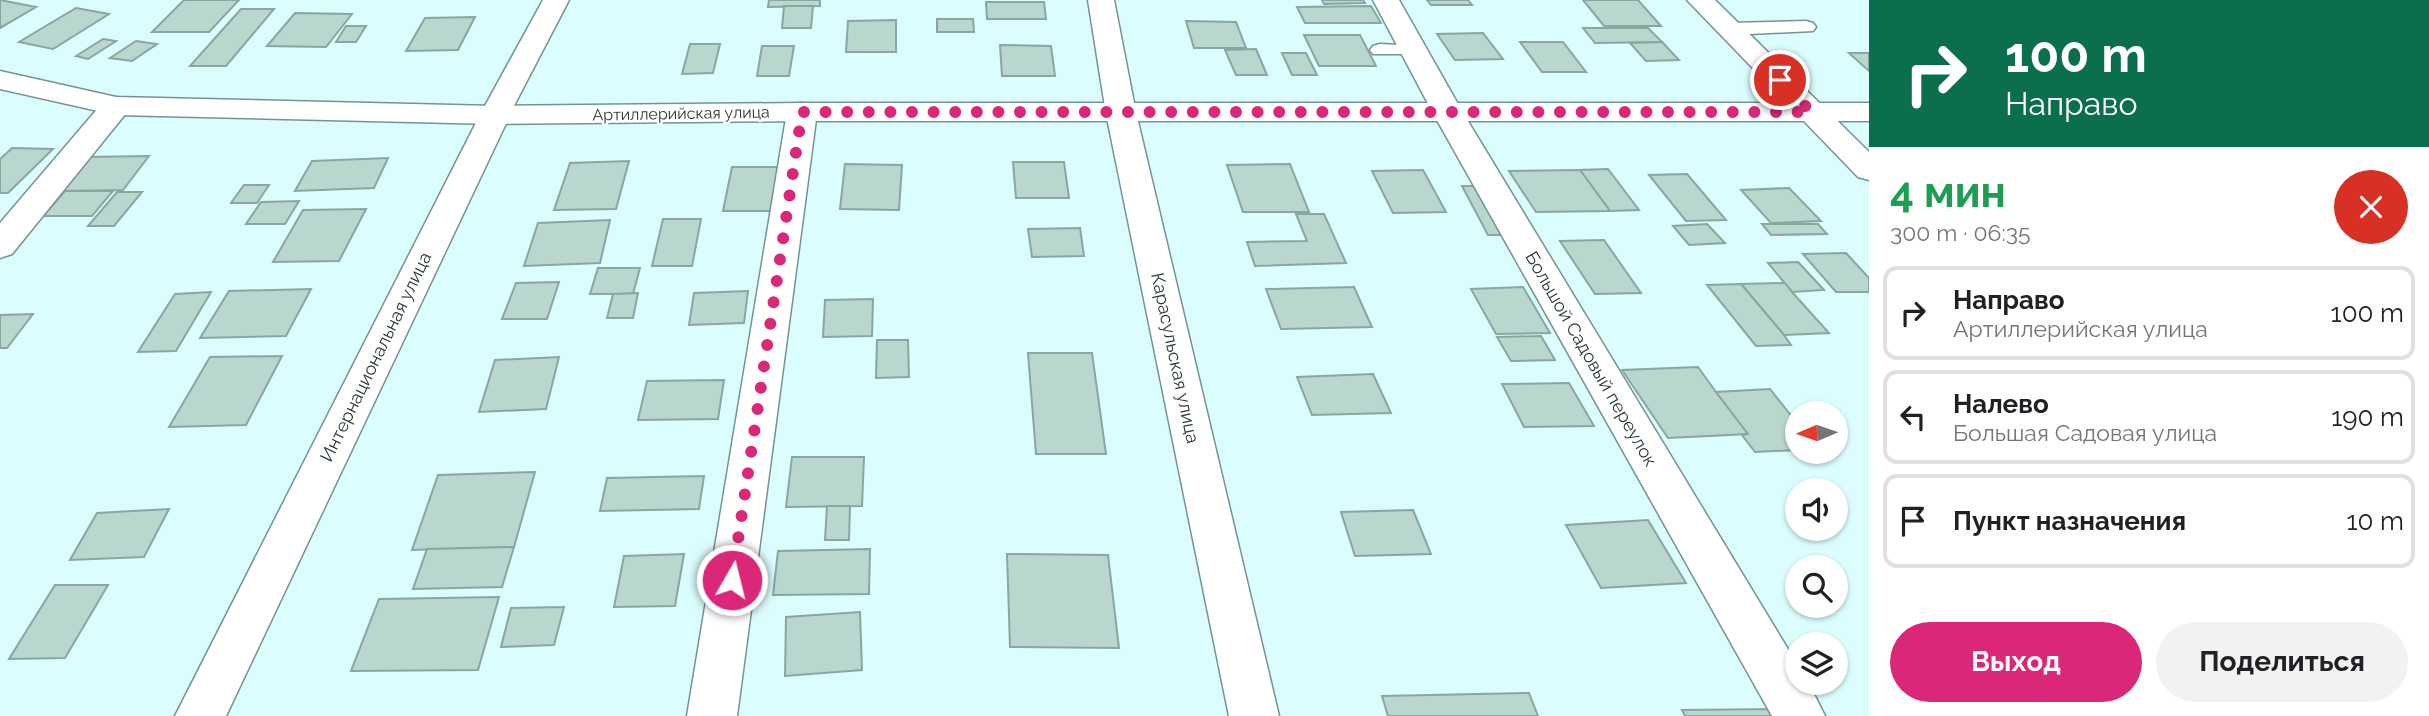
<!DOCTYPE html>
<html lang="ru">
<meta charset="utf-8">
<style>
:root{--surface:#fff;--page:#f2f2f2;--text:#202124;--muted:#757577;--line:#e0e0e0;--accent:#db2777}
body{margin:0;font-family:Raleway,sans-serif;background:var(--page);color:var(--text);height:100vh;display:flex;flex-direction:column;font-size:26px;white-space:nowrap}
*{box-sizing:border-box;margin:0}
p{font-size:23px;color:var(--muted)}
.icon{flex:none;width:38px;height:38px;fill:none;stroke:currentColor;stroke-width:2;stroke-linecap:round;stroke-linejoin:round}
.map{position:relative;flex:1;overflow:hidden}
.details{display:flex;flex-direction:column;background:var(--surface);width:560px}
.details>*{flex:none}
.guide{background:#0b6e4f;color:#fff;overflow:hidden}
.needle{width:46px;rotate:268deg}
.buttons{position:absolute;left:1785px;top:401px;display:grid;gap:14px}
.buttons a{display:grid;place-items:center;width:63px;height:63px;border-radius:50%;background:var(--surface);box-shadow:0 2px 5px #0004;font-size:35px}
.pin{position:absolute;display:grid;place-items:center;width:60px;height:60px;color:#fff;margin:-30px;border:4px solid #fff;border-radius:50%;box-shadow:0 2px 7px #0007}
.me{position:absolute;width:77px;margin:-38px;rotate:8deg;stroke-linejoin:round;filter:drop-shadow(0 0 5px #0008)}
.turn{display:flex;align-items:center;gap:24px;height:147px;padding:0 21px;font-size:32px}
.turn .icon{width:91px;height:91px;stroke-width:2.5}
.turn b{display:block;font-size:49px;line-height:60px}
.round{display:grid;place-items:center;flex:none;width:74px;height:74px;border-radius:37px;background:var(--page)}
.headline{display:flex;align-items:center;justify-content:space-between;height:119px;padding:0 21px}
h1{font-size:42px;font-weight:700;line-height:52px;color:#1e9e55}
.button{display:flex;gap:14px;margin-top:auto;padding:14px 21px}
.button a{flex:1;height:80px;border-radius:42px;background:var(--accent);color:#fff;font-size:28px;font-weight:700;line-height:80px;text-align:center}
.button a+a{background:var(--page);color:var(--text)}
ul{padding:0;list-style:none}
li{display:flex;align-items:center;gap:21px;height:94px;margin:0 14px 10px;padding:0 7px;border:4px solid var(--line);border-radius:14px}
li div{flex:1}
li b{display:block;font-size:26px}
li em{font-style:normal}
main{display:flex;flex:1;min-height:0}
.map>svg:first-child{display:block}
.building{fill:#b9d7cf;stroke:#89a69f;stroke-width:2}
.lines{fill:none;stroke-linecap:round;stroke-linejoin:round}
.lane-casing{stroke:#759394;stroke-width:3}
.street-casing{stroke:#759394;stroke-width:3}
.secondary-casing{stroke:#759394;stroke-width:3}
.primary-casing{stroke:#759394;stroke-width:3}
.lane{fill:#fff;fill-rule:evenodd}
.street{fill:#fff;fill-rule:evenodd}
.secondary{fill:#fff;fill-rule:evenodd}
.primary{fill:#fff;fill-rule:evenodd}
.route{stroke:#db2777;stroke-width:12;stroke-dasharray:0 21.6}
.labels{text-anchor:middle;stroke-width:5;stroke-linejoin:round;paint-order:stroke}
.far-street-label{font-size:16px;fill:#2b3838;stroke:#fff}
.street-label{font-size:18px;fill:#2b3838;stroke:#fff}
</style>
<main>
<div class="map">
<svg width="1869" height="716" viewBox="0 0 1869 716">
<rect width="100%" height="100%" fill="#dcfdfe"/>
<g class="building">
<path d="M0,0L36,7L0,28Z"/>
<path d="M184,0H239L209,32H152Z"/>
<path d="M769,0H820V6L768,7Z"/>
<path d="M1322,0H1363L1365,3L1324,4Z"/>
<path d="M1427,0H1468L1472,5H1431Z"/>
<path d="M1583,0H1638L1661,26H1604Z"/>
<path d="M986,2H1044L1046,19H987Z"/>
<path d="M784,6H813L811,28H782Z"/>
<path d="M1371,6L1381,23H1305L1297,7Z"/>
<path d="M76,8L109,14L53,49L19,42Z"/>
<path d="M241,9H274L226,66H190Z"/>
<path d="M295,13L352,14L326,47L267,46Z"/>
<path d="M475,17L458,50L406,51L425,18Z"/>
<path d="M937,19H973L974,32H937Z"/>
<path d="M896,20V52H846L848,21Z"/>
<path d="M1186,21L1236,22L1246,48H1194Z"/>
<path d="M346,26H366L356,42H336Z"/>
<path d="M1583,28H1648L1662,42L1595,43Z"/>
<path d="M1483,33L1503,59L1455,60L1437,34Z"/>
<path d="M1304,35H1360L1376,66H1319Z"/>
<path d="M103,39L116,41L88,59L76,56Z"/>
<path d="M136,41L157,44L132,61L110,58Z"/>
<path d="M1520,42H1563L1586,72H1542Z"/>
<path d="M1662,42L1679,60L1646,61L1630,43Z"/>
<path d="M690,44H720L713,73L682,74Z"/>
<path d="M1000,45L1051,46L1055,76H1002Z"/>
<path d="M762,46H794L789,76H757Z"/>
<path d="M1256,49L1267,75H1236L1225,50Z"/>
<path d="M1282,53H1306L1317,75H1292Z"/>
<path d="M1849,53H1869V71Z"/>
<path d="M12,148L53,149L8,193H0V159Z"/>
<path d="M149,156L123,190L58,191L86,157Z"/>
<path d="M388,158L374,188L295,191L312,161Z"/>
<path d="M629,161L616,209L554,210L570,163Z"/>
<path d="M1013,162H1064L1069,198H1016Z"/>
<path d="M845,164L902,165L899,210L840,209Z"/>
<path d="M1290,164L1309,212H1243L1227,165Z"/>
<path d="M732,167H780L772,211H723Z"/>
<path d="M1608,169L1639,210L1610,211L1580,170Z"/>
<path d="M1423,170L1446,212L1393,213L1372,171Z"/>
<path d="M1580,170L1610,211L1536,212L1509,171Z"/>
<path d="M1687,174L1726,220L1686,221L1649,175Z"/>
<path d="M244,185H269L257,203H231Z"/>
<path d="M1462,186H1485L1511,235H1488Z"/>
<path d="M1789,188L1821,221L1771,223L1741,190Z"/>
<path d="M65,191H113L92,216H43Z"/>
<path d="M117,192H142L114,226H88Z"/>
<path d="M299,201L285,224H246L261,202Z"/>
<path d="M366,209L339,261L273,262L303,210Z"/>
<path d="M1296,214H1324L1346,263L1255,266L1247,242L1307,241Z"/>
<path d="M663,219H701L692,266H652Z"/>
<path d="M610,220L600,263L524,266L538,223Z"/>
<path d="M1707,224L1725,243L1689,245L1673,226Z"/>
<path d="M1762,224H1818L1827,234L1771,235Z"/>
<path d="M1080,228L1084,256L1032,257L1028,229Z"/>
<path d="M1604,240L1641,293L1595,294L1560,241Z"/>
<path d="M1846,253L1869,278V292H1836L1803,254Z"/>
<path d="M1798,262L1824,290L1792,292L1768,263Z"/>
<path d="M598,268H640L633,294H590Z"/>
<path d="M559,282L547,319H502L516,283Z"/>
<path d="M1785,283L1792,292L1829,333L1784,335L1741,284Z"/>
<path d="M1741,284L1784,335L1791,345L1756,346L1707,285Z"/>
<path d="M1354,287L1372,327L1281,329L1266,289Z"/>
<path d="M1523,287L1550,333L1496,334L1471,289Z"/>
<path d="M311,289L286,336L200,338L229,291Z"/>
<path d="M748,291L744,323L689,325L694,293Z"/>
<path d="M211,292L176,351L138,352L175,294Z"/>
<path d="M638,293L633,318H607L613,294Z"/>
<path d="M873,299L872,336L823,337L825,300Z"/>
<path d="M33,314L7,348H0V315Z"/>
<path d="M1541,336L1555,360L1511,361L1497,337Z"/>
<path d="M877,340H908L909,377L876,378Z"/>
<path d="M1028,353H1092L1106,454H1036Z"/>
<path d="M282,356L246,425L169,427L210,357Z"/>
<path d="M559,357L546,409L479,412L495,360Z"/>
<path d="M1698,367L1716,392L1748,434L1668,438L1622,370Z"/>
<path d="M1373,374L1391,413L1312,415L1297,377Z"/>
<path d="M724,380L718,419L638,420L647,381Z"/>
<path d="M1569,383L1594,426L1524,427L1502,384Z"/>
<path d="M1770,389L1797,423V450L1755,452L1742,435L1748,434L1716,392Z"/>
<path d="M792,457H864L862,506L786,507Z"/>
<path d="M535,472L514,547L412,550L438,475Z"/>
<path d="M704,476L699,509L600,511L607,478Z"/>
<path d="M827,506H850L849,540H825Z"/>
<path d="M169,509L144,557L70,560L97,513Z"/>
<path d="M1413,510L1431,554L1355,556L1341,512Z"/>
<path d="M1648,520L1686,583L1601,588L1566,525Z"/>
<path d="M514,547L502,587L413,589L427,549Z"/>
<path d="M870,549L869,594L773,595L778,551Z"/>
<path d="M684,554L675,606L614,607L624,556Z"/>
<path d="M1007,554L1108,555L1119,648L1010,647Z"/>
<path d="M55,585H108L65,658L9,659Z"/>
<path d="M499,597L478,670L351,671L379,599Z"/>
<path d="M564,607L554,645L501,647L511,608Z"/>
<path d="M860,612L862,670L785,676L786,617Z"/>
<path d="M1529,693L1538,716H1388L1382,696Z"/>
<path d="M1778,709L1782,716H1685L1682,710Z"/>
</g>
<g class="lines">
<defs>
<g id="lane">
<path d="M1806,21L1813,23L1816,27L1813,31L1729,35L1722,33L1719,29L1722,25L1729,23Z"/>
<path d="M1380,44L1421,46L1424,50L1421,54H1373L1370,50L1373,46Z"/>
</g>
<g id="street">
<path d="M543,0H569L506,121L495,124L484,121L480,115Z"/>
<path d="M1088,0H1114L1136,113L1279,716H1229L1106,113Z"/>
<path d="M1373,0H1399L1463,113L1797,664V682H1808L1825,716H1772L1433,113Z"/>
<path d="M116,97L127,100L131,106L127,112L12,254L0,258V223L105,100Z"/>
<path d="M802,103L813,106L817,112L737,716H687L787,112L791,106Z"/>
</g>
<g id="secondary">
<path d="M1687,0H1715L1869,152V180L1858,177Z"/>
<path d="M495,106L506,109L510,115L226,716H175L480,115L484,109Z"/>
</g>
<path id="primary" d="M0,71L116,97L495,106L802,103H1869V121H802L495,124L116,115L0,89Z"/>
</defs>
<use href="#lane" class="lane-casing"/>
<use href="#street" class="street-casing"/>
<use href="#secondary" class="secondary-casing"/>
<use href="#primary" class="primary-casing"/>
<use href="#lane" class="lane"/>
<use href="#street" class="street"/>
<use href="#secondary" class="secondary"/>
<use href="#primary" class="primary"/>
</g>
<g class="lines">
<path class="route" d="M732,580L802,112H1811L1780,80"/>
</g>
<g class="labels">
<g class="far-street-label">
<text transform="translate(681 113) rotate(-1)" y="6">Артиллерийская улица</text>
</g>
<g class="street-label">
<text transform="translate(376 357) rotate(-64)" y="6">Интернациональная улица</text>
<text transform="translate(1175 358) rotate(78)" y="6">Карасульская улица</text>
<text transform="translate(1591 359) rotate(60)" y="6">Большой Садовый переулок</text>
</g>
</g>
</svg>
<div class="buttons">
<a><svg class="needle" viewBox="-14 -14 28 28"><path d="M0-13l5 13h-10z" fill="#e53935"/><path d="M0 13l5-13h-10z" fill="#757577"/></svg></a>
<a><svg class="icon" aria-label="sound" viewBox="0 0 24 24"><path d="M4 9h4l5-4v14l-5-4H4zM17 9q2 3 0 6"/></svg></a>
<a><svg class="icon" aria-label="search" viewBox="0 0 24 24"><circle cx="10" cy="10" r="6"/><path d="M15 15l6 6"/></svg></a>
<a><svg class="icon" aria-label="layers" viewBox="0 0 24 24"><path d="M12 4l9 5-9 5-9-5zM3 14l9 5 9-5"/></svg></a>
</div>
<div class="pin" style="left:1780px;top:80px;background:#d93025"><svg class="icon" aria-label="arrive" viewBox="0 0 24 24"><path d="M6 21V4h12l-3 4 3 4H6"/></svg></div>
<svg class="me" style="left:732px;top:580px" viewBox="-20 -20 40 40"><circle r="17" fill="#db2777" stroke="#fff" stroke-width="3"/><path d="M0-11L8 9 0 5-8 9z" fill="#fff"/></svg>
</div>
<section class="details">
<div class="guide">
<div class="turn"><svg class="icon" aria-label="right" viewBox="0 0 24 24"><path d="M7 20v-9h11M14 6l5 5-5 5"/></svg><div><b>100 m</b>Направо</div></div>
</div>
<div class="headline"><div><h1>4 мин</h1><p>300 m · 06:35</p></div><a class="round" style="background:#d93025;color:#fff"><svg class="icon" aria-label="close" viewBox="0 0 24 24"><path d="M6 6l12 12M18 6L6 18"/></svg></a></div>
<ul>
<li><svg class="icon" aria-label="right" viewBox="0 0 24 24"><path d="M7 20v-9h11M14 6l5 5-5 5"/></svg><div><b>Направо</b><p>Артиллерийская улица</p></div><em>100 m</em></li>
<li><svg class="icon" aria-label="left" viewBox="0 0 24 24"><path d="M17 20v-9H6M10 6l-5 5 5 5"/></svg><div><b>Налево</b><p>Большая Садовая улица</p></div><em>190 m</em></li>
<li><svg class="icon" aria-label="arrive" viewBox="0 0 24 24"><path d="M6 21V4h12l-3 4 3 4H6"/></svg><div><b>Пункт назначения</b></div><em>10 m</em></li>
</ul>
<div class="button"><a>Выход</a><a>Поделиться</a></div>
</section>
</main>
